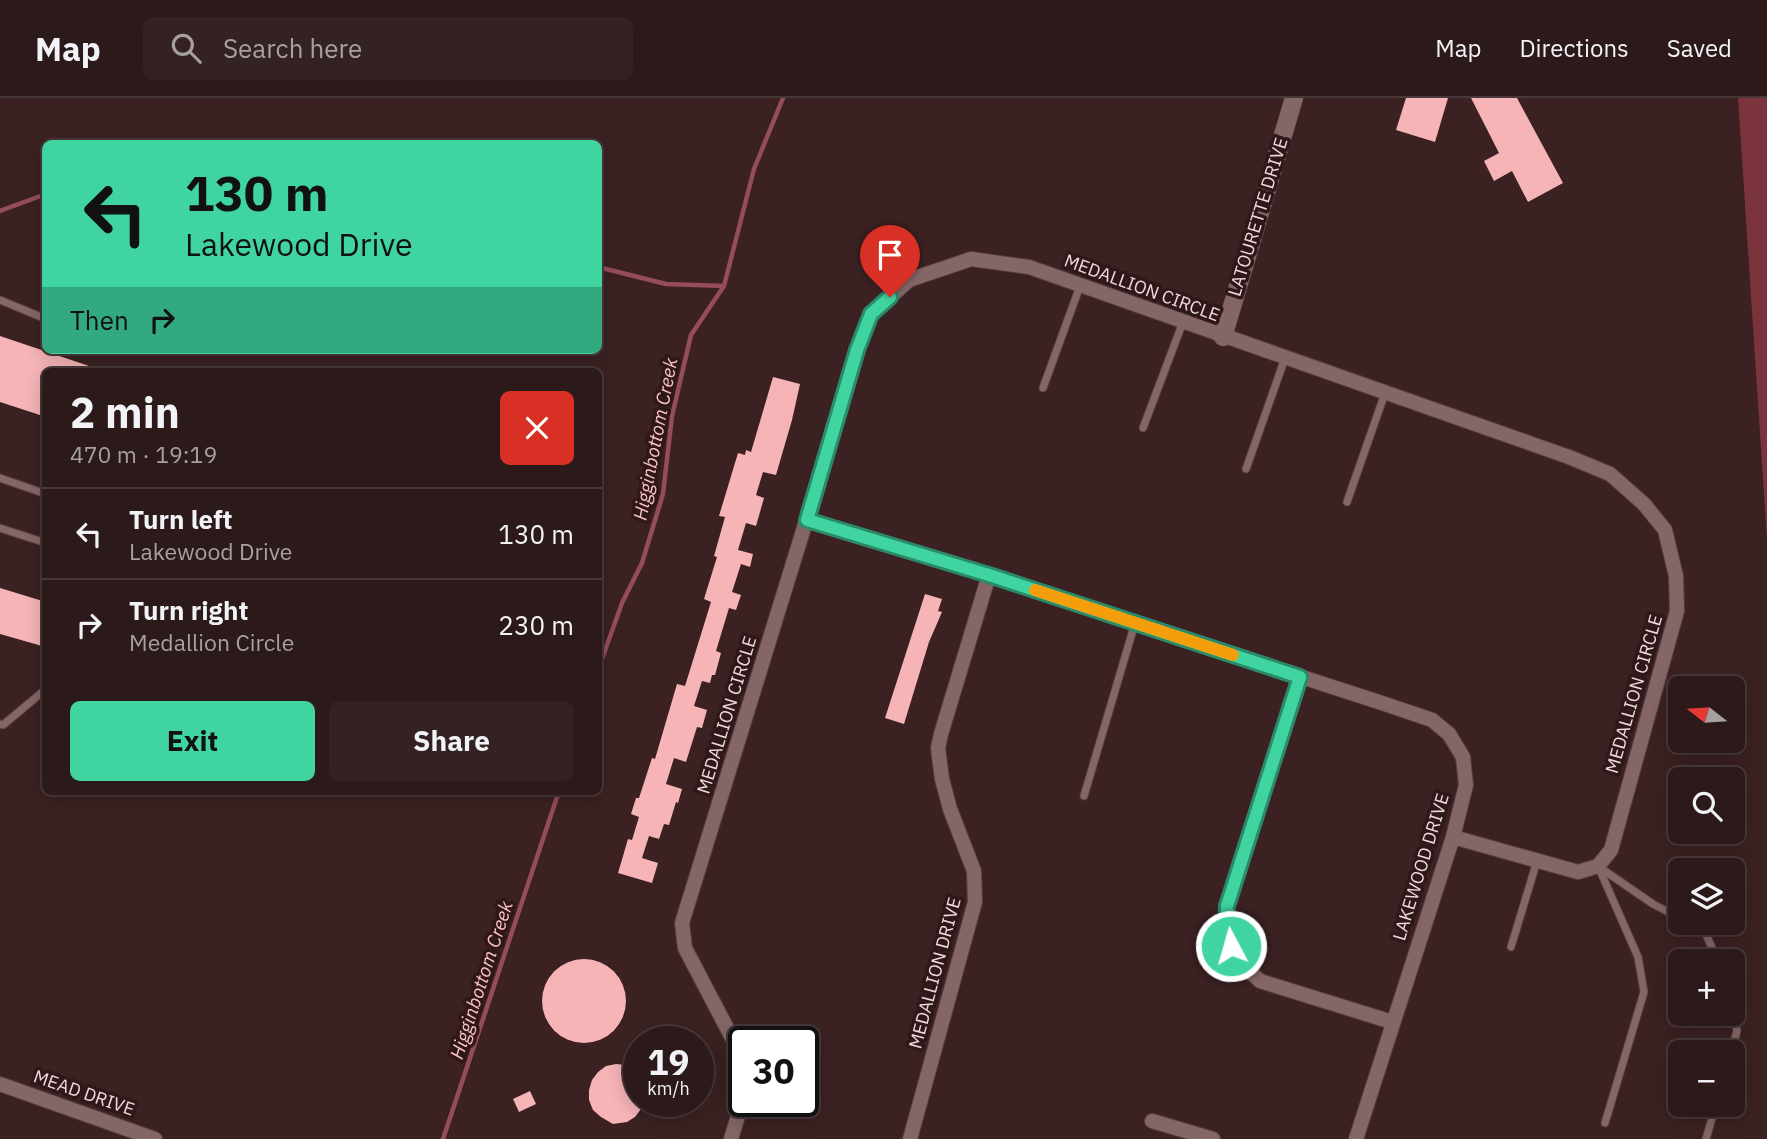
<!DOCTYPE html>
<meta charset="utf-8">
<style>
:root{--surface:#2c191a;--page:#342223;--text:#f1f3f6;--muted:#a6a0a2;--line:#483839;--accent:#40d4a1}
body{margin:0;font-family:"IBM Plex Sans",sans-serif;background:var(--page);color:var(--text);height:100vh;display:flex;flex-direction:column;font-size:26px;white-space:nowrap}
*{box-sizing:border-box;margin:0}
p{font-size:23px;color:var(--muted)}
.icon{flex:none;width:38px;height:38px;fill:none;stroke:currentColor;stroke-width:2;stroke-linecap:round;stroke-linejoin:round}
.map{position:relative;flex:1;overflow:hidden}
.side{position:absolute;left:42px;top:270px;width:560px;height:427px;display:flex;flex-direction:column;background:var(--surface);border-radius:10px;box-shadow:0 4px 18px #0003,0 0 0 2px var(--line)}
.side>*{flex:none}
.top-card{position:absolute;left:42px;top:42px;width:560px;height:214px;border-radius:10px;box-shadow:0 4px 18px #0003,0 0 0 2px var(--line);background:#40d4a1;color:#111;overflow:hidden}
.needle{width:46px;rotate:287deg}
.tools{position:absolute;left:1668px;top:578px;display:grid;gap:14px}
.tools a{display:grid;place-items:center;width:77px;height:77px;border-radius:10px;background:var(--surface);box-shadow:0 4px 18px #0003,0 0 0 2px var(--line);font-size:35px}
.speed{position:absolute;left:623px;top:928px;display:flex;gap:14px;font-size:35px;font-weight:700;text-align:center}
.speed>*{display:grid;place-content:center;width:91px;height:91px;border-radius:50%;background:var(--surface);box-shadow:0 4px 18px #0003,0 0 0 2px var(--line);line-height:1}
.speed small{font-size:18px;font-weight:400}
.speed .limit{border:4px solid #111;border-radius:10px;background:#fff;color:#111}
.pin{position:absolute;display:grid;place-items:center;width:60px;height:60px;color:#fff;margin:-72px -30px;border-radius:50% 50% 50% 0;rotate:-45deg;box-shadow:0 0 7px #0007}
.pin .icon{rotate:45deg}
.me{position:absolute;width:77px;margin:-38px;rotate:354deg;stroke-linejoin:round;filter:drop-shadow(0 0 5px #0008)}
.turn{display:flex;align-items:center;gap:24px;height:147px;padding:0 28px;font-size:32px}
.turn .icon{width:91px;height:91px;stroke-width:2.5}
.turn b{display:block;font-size:49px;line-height:60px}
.then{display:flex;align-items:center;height:66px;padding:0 28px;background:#0003;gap:14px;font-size:26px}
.round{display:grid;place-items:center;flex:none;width:74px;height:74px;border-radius:10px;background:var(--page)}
.summary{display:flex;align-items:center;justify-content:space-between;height:119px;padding:0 28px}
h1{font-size:42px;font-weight:700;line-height:52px}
.button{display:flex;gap:14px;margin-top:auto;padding:14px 28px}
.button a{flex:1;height:80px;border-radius:10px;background:var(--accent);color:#111;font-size:28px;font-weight:700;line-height:80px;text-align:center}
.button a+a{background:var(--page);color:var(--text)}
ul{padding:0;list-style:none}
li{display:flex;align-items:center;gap:21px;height:91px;padding:0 28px;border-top:2px solid var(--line)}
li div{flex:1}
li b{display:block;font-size:26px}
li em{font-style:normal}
header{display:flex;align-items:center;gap:42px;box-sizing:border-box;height:98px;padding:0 35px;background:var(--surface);border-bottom:2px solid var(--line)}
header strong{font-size:33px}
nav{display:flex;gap:38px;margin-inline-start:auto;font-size:24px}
.search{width:490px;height:63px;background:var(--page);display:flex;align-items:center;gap:18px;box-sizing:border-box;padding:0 24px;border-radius:10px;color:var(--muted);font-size:26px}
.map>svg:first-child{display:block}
.green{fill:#7b343c}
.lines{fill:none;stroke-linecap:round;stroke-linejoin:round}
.stream{stroke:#954c5b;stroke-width:4.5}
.building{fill:#f6b4b7}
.service-casing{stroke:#564042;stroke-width:9}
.minor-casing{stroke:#564042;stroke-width:16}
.tertiary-casing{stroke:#564042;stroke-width:19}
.service{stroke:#856667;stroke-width:7}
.minor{stroke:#856667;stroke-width:14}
.tertiary{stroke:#856667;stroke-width:18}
.route-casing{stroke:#2a8a69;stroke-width:18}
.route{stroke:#40d4a1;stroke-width:12}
.slow{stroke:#f59e0b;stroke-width:12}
.labels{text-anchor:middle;stroke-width:7;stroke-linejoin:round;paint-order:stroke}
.street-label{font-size:18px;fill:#eddbdc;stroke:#301719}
.water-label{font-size:19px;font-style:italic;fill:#f9c2c4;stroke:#301719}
</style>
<header>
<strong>Map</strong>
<div class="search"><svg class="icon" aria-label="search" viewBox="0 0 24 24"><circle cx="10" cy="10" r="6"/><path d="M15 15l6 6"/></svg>Search here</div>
<nav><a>Map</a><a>Directions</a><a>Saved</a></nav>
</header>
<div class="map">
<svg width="1767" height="1041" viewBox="0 0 1767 1041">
<rect width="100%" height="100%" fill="#3b2122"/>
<path class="green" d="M1738,0H1767V442Z"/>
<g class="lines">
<g class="stream">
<path d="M0,113L46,96"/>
<path d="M598,169L666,186L724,188"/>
<path d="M598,572L622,505L642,465L663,396L672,318L691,237L724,188L754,71L783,0"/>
<path d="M443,1041L559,693"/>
</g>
</g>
<g class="building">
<path d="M1406,0H1448L1435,44L1396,32Z"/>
<path d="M1471,0H1517L1563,85L1528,104L1512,73L1494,83L1484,63L1499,55Z"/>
<path d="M0,238L98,271V273H46V319L0,304Z"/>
<path d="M773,279L800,286L792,322L776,377L763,374L756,397L764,400L756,428L746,425L738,452L753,456L750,469L741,466L732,494L741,497L736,512L729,510L716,553L721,555L715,577H712L710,585L702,583L694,608L707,612L702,630L697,629L686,664L674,660L666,686L682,691L678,705L676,704L669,727L664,726L659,741L649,738L642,760L658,765L652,785L618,775L628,741L632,742L639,719L631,716L636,700H639L652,660L655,661L677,586L685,588L711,504L704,501L717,459L714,458L725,419L719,418L738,355L745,357L746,352L751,354Z"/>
<path d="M0,490L46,504V537L42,548L0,536Z"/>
<path d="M925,496L942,501L938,513L942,514L929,544L904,626L885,620Z"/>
<circle cx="584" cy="903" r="42"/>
<path d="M616,966L626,967L639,975V1003H647L635,1019L627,1024L613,1026L601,1019L593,1012L589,1002V992L592,982L598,974L606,968Z"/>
<path d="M530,993L536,1006L519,1014L513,1001Z"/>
</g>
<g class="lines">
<defs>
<g id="service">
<path d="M0,202L46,221"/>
<path d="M1043,290L1080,188"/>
<path d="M1143,330L1183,224"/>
<path d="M1246,371L1285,260"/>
<path d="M0,380L46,396"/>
<path d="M1347,404L1385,295"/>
<path d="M0,430L46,445"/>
<path d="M0,626L3,627L46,591"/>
<path d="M1084,698L1135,525"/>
<path d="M1598,768L1638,859L1644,894L1605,1025"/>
<path d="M1599,769L1653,806L1680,820"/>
<path d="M1688,824L1704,832L1718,863"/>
<path d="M1511,849L1537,763"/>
<path d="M1731,954L1737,933L1732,908"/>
<path d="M1706,1041L1716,1006"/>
</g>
<g id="minor">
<path d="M807,422L989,477L1388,607L1432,622L1449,636L1463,659L1466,687L1453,739L1356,1041"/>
<path d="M1300,579L1227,809C1226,844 1233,859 1260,883L1392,924"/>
<path d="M744,968L740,955L685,850L682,825L840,313L857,252L871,216L909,182L971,161L1029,169L1569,359L1610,376L1644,406L1665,432L1676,478L1677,513L1611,752L1598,768L1578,774L1453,739"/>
<path d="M0,986L155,1041"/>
<path d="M1152,1023L1213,1041"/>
<path d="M731,1041L744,998"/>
<path d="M910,1041L975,804L974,773L950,711L942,681L938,650L941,636L989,477"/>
</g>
<path id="tertiary" d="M1223,239L1294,0"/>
</defs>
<use href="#service" class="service-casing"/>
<use href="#minor" class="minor-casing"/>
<use href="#tertiary" class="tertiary-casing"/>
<use href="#service" class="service"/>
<use href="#minor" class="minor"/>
<use href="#tertiary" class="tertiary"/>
</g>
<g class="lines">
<defs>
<path id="route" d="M890,199L871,216L857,252L807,422L989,477L1300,579L1227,808L1226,827L1231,848"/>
</defs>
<use href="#route" class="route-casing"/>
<use href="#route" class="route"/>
<path class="slow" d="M1035,492L1233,557"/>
</g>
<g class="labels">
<g class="street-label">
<text transform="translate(1258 119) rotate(-73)" y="6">LATOURETTE DRIVE</text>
<text transform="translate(1142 190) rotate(20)" y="6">MEDALLION CIRCLE</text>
<text transform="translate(1634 596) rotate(-74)" y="6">MEDALLION CIRCLE</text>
<text transform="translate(727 617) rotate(-73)" y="6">MEDALLION CIRCLE</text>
<text transform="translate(1421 769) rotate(-73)" y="6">LAKEWOOD DRIVE</text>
<text transform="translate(935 875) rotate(-75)" y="6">MEDALLION DRIVE</text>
<text transform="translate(84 995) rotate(19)" y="6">MEAD DRIVE</text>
</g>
<g class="water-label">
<text transform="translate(655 341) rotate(-79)" y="7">Higginbottom Creek</text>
<text transform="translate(481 882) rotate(-72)" y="7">Higginbottom Creek</text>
</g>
</g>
</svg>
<div class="tools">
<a><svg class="needle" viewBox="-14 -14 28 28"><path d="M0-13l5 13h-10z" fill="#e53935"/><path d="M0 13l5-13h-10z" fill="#a6a0a2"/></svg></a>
<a><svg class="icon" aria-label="search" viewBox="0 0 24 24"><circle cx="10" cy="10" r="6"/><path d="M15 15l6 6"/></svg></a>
<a><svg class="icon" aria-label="layers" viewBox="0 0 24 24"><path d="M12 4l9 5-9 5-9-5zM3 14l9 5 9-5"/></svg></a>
<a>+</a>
<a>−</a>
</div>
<div class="speed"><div>19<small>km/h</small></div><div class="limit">30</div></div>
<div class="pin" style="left:890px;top:199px;background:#d93025"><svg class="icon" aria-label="arrive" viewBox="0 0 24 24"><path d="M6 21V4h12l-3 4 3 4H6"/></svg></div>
<svg class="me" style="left:1231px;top:848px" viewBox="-20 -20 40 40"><circle r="17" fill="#40d4a1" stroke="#fff" stroke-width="3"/><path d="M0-11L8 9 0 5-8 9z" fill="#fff"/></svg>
<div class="top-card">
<div class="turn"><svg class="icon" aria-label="left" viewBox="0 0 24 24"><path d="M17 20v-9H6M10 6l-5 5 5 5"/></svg><div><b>130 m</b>Lakewood Drive</div></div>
<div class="then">Then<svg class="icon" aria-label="right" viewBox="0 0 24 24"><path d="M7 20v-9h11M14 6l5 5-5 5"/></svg></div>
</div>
<section class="side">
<div class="summary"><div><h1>2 min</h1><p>470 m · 19:19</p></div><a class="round" style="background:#d93025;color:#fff"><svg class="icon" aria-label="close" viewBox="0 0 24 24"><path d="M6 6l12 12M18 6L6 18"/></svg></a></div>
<ul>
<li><svg class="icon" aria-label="left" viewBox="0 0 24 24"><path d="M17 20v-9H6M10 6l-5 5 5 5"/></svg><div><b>Turn left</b><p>Lakewood Drive</p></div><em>130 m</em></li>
<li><svg class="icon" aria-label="right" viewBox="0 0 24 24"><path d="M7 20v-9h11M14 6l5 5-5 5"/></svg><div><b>Turn right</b><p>Medallion Circle</p></div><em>230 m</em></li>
</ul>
<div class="button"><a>Exit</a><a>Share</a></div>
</section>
</div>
